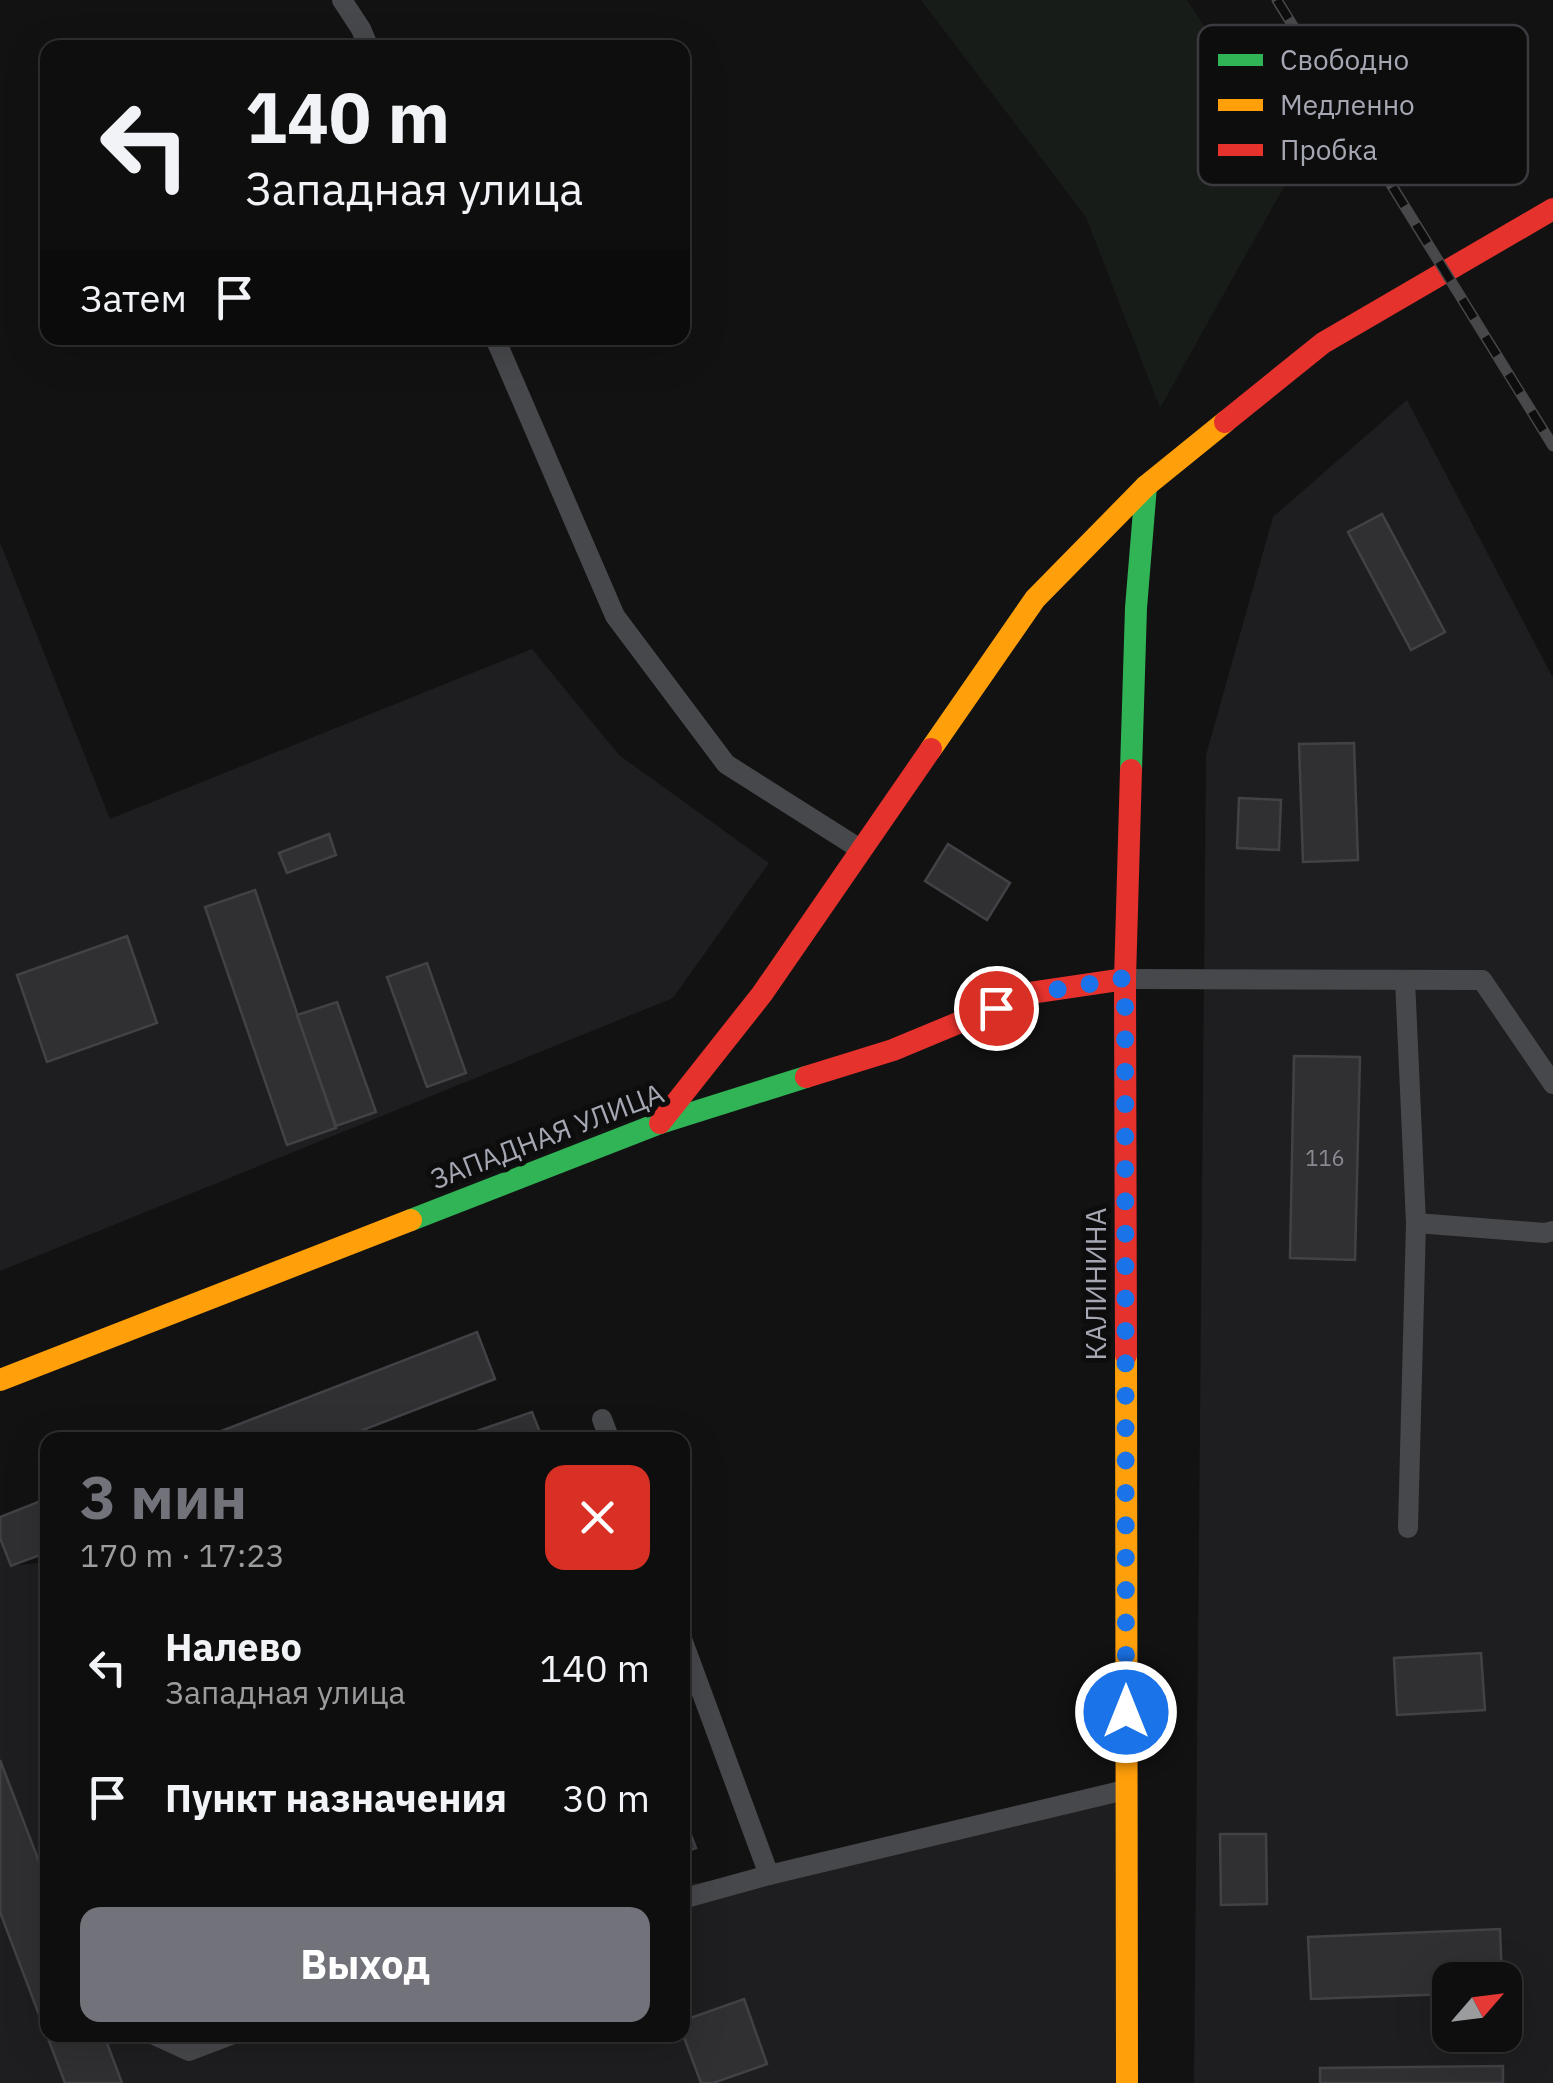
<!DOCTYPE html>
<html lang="ru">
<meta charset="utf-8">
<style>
:root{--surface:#0e0e0e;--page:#1c1c1c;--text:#f1f3f6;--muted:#9b9c9e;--line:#2e2e2e;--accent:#72737a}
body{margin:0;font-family:"IBM Plex Sans",sans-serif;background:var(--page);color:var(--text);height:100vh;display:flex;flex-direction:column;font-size:38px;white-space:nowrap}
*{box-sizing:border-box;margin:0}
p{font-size:32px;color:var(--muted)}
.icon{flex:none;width:55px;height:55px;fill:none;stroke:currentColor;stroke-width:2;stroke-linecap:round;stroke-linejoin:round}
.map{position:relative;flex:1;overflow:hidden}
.panel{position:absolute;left:40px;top:1432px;width:650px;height:610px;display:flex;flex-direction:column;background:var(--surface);border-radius:20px;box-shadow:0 10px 40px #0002,0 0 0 2px var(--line)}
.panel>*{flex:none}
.guide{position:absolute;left:40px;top:40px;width:650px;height:305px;border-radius:20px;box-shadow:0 10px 40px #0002,0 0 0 2px var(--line);background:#0e0e0e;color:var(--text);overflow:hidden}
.needle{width:65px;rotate:62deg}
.fabs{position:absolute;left:1432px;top:1962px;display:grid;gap:20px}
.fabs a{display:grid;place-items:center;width:90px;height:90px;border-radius:20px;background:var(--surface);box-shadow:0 10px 40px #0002,0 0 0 2px var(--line);font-size:50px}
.pin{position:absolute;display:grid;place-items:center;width:85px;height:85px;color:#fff;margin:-42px;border:5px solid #fff;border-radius:50%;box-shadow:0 2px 10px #0007}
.me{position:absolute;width:110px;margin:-55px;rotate:0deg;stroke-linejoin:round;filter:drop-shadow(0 0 8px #0008)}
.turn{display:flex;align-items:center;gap:35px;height:210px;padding:0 40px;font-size:45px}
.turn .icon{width:130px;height:130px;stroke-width:2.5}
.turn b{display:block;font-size:70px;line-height:85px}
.then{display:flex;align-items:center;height:95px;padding:0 40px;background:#0003;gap:20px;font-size:38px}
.round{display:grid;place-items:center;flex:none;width:105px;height:105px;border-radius:20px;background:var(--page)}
.summary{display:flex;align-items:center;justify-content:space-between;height:170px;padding:0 40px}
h1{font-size:60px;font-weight:800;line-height:75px;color:var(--accent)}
.action{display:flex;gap:20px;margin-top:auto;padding:20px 40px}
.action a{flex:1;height:115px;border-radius:20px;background:var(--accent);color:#fff;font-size:40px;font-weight:800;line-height:115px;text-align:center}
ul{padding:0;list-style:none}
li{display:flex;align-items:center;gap:30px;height:130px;padding:0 40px}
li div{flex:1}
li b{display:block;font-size:38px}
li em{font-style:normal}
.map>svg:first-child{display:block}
.built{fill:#1e1d1f;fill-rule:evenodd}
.green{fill:#181c19}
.building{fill:#303032;stroke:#424246;stroke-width:2.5}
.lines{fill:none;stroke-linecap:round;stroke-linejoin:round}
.lane{stroke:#47484b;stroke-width:20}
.fast{stroke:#30b455;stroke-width:22}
.slow{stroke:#ff9f0a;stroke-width:22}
.jam{stroke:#e5322d;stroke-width:22}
.rail-casing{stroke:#48484a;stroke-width:11}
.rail{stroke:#0d0d0e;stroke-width:8;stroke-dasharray:22;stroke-linecap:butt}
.route{stroke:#1a73e8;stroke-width:18;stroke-dasharray:0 32.4}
.labels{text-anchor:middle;stroke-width:10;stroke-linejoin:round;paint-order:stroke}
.number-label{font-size:22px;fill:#888992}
.street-label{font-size:28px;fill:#a5a7b2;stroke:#0d0d0e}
.key{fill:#0d0d0e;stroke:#3b3b3f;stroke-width:2.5}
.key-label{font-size:28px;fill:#a5a7b2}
</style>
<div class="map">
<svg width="1553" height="2083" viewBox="0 0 1553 2083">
<rect width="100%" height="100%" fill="#121213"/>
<g class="built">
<path d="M1407,400L1553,678V2083H1194L1206,755L1273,517ZM1450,1980H1505V2035H1450Z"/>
<path d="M0,542L110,819L532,649L619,755L769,863L673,998L0,1271Z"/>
<path d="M0,1538L11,1566L47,1562L48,2035H682L683,1884L769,1875L1127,1789V2083H0Z"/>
</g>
<path class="green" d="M921,0H1187L1296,165L1160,408L1086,217Z"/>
<g class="building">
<path d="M1382,514L1445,632L1411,650L1348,532Z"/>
<path d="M1354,743L1358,860L1303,862L1299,744Z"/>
<path d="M1239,798L1281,800L1279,850L1237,848Z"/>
<path d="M329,834L336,855L287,873L279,853Z"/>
<path d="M948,844L1010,883L987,920L925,881Z"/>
<path d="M255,890L336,1128L287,1145L205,907Z"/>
<path d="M127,936L157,1023L47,1062L17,975Z"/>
<path d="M427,963L466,1073L427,1087L387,977Z"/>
<path d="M337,1002L376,1112L336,1126L297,1015Z"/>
<path d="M1294,1056L1360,1057L1355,1260L1290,1258Z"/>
<path d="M477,1332L495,1379L337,1440H198Z"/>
<path d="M532,1412L543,1440H451Z"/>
<path d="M48,1498V1552L11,1566L0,1538V1517Z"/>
<path d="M1481,1653L1485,1710L1397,1715L1394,1658Z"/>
<path d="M0,1760L48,1885V2035H104L122,2083H65L0,1912Z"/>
<path d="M682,1812L696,1848L682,1853Z"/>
<path d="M1220,1834H1266L1267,1904L1221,1905Z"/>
<path d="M1500,1929L1502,1980H1450V1994L1311,1999L1308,1937Z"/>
<path d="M744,1999L767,2064L713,2083H701L682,2032V2021Z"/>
<path d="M1503,2066V2083H1320V2068Z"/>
</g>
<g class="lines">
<g class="lane">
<path d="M342,0L361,29L369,48"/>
<path d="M495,338L615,616L726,764L860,849"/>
<path d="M1126,979L1482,980L1553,1084"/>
<path d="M1405,980L1416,1223L1545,1233L1553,1231"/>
<path d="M602,1419L610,1440"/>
<path d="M1408,1528L1416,1223"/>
<path d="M682,1639L769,1875L1125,1790"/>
<path d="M682,1899L769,1875"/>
<path d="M154,2035L189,2051L231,2035"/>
</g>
<g class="fast">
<path d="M1131,770L1136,608L1146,486"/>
<path d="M411,1220L660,1123L806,1077"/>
</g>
<g class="slow">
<path d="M931,749L1035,599L1146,486L1225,422"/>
<path d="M1126,1355L1127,2083"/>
<path d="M0,1380L411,1220"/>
</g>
<g class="jam">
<path d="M1225,422L1323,343L1553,209"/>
<path d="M806,1077L893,1050L1030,993L1125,979"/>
<path d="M660,1123L762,994L931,749"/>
<path d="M1126,1355L1125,979L1131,770"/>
</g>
<defs>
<path id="rail" d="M1277,0L1553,446"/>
</defs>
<use href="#rail" class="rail-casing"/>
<use href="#rail" class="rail"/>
</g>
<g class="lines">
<path class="route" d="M996,1008L1030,994L1125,978L1126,1712"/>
</g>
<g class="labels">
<g class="number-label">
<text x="1325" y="1166">116</text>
</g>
<g class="street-label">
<text transform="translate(547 1136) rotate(-21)" y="10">ЗАПАДНАЯ УЛИЦА</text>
<text transform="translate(1096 1284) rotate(-90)" y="10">КАЛИНИНА</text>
</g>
</g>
<rect x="1198" y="25" width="330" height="160" rx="15" class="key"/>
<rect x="1218" y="54" width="45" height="12" fill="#30b455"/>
<rect x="1218" y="99" width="45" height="12" fill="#ff9f0a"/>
<rect x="1218" y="144" width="45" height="12" fill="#e5322d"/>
<g class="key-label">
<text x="1280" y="70">Свободно</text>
<text x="1280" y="115">Медленно</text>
<text x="1280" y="160">Пробка</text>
</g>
</svg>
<div class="fabs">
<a><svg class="needle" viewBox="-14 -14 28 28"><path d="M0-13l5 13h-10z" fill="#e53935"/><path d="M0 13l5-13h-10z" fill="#9b9c9e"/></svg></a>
</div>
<div class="pin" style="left:996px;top:1008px;background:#d93025"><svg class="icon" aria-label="arrive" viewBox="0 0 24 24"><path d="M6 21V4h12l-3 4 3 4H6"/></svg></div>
<svg class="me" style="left:1126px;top:1712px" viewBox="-20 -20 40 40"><circle r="17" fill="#1a73e8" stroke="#fff" stroke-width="3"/><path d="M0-11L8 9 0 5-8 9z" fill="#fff"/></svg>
<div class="guide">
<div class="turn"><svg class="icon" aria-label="left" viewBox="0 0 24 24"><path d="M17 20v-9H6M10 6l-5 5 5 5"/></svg><div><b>140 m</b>Западная улица</div></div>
<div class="then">Затем<svg class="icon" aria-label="arrive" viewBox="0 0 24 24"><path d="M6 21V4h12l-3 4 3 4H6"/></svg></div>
</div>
<section class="panel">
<div class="summary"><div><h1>3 мин</h1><p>170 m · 17:23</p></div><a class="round" style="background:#d93025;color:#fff"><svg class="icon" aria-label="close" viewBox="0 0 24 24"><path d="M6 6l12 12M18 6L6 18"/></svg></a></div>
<ul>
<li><svg class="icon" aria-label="left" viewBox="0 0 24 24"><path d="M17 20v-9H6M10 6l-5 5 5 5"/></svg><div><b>Налево</b><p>Западная улица</p></div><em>140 m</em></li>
<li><svg class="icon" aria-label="arrive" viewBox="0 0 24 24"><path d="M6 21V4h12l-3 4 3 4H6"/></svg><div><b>Пункт назначения</b></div><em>30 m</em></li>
</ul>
<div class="action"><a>Выход</a></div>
</section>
</div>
